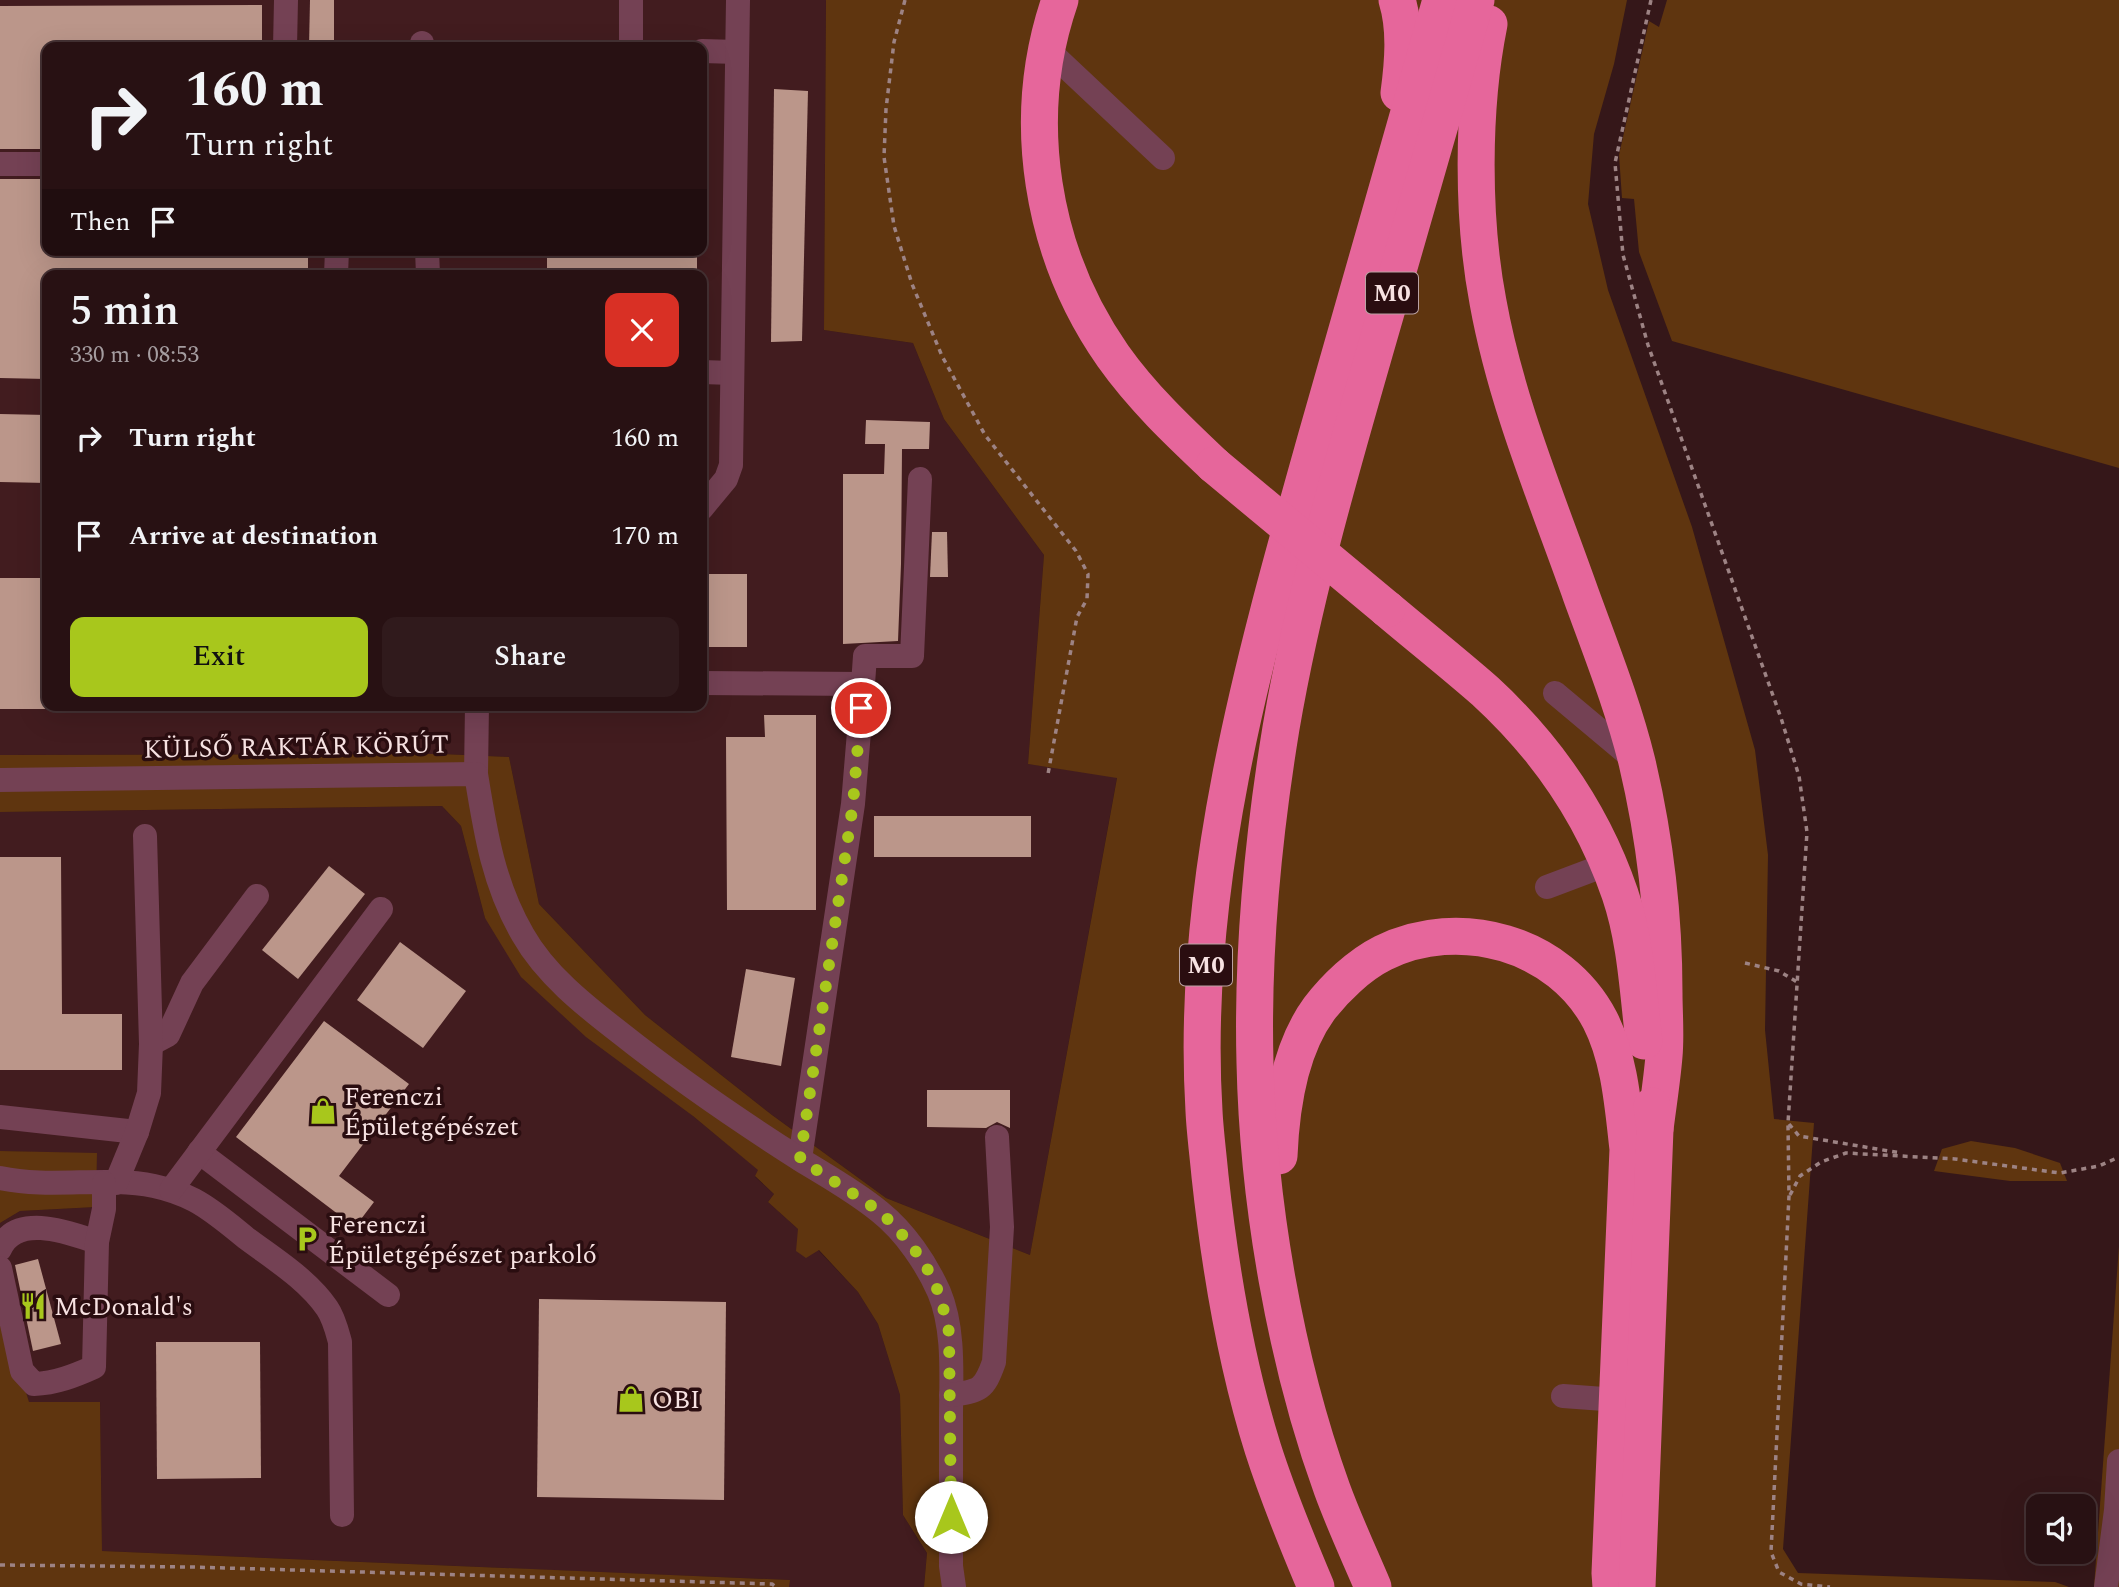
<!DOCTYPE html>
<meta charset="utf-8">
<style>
:root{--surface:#281113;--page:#301a1c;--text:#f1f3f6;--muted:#a59da0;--line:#443133;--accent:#a8c71c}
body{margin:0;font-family:Spectral,serif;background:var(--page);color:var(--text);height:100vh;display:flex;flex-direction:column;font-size:26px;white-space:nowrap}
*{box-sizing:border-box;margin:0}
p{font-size:23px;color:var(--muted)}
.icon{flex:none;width:38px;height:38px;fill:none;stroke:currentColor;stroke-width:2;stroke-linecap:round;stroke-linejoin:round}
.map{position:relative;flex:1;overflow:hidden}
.details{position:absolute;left:42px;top:270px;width:665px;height:441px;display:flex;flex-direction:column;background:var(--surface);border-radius:14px;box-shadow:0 7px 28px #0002,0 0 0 2px var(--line)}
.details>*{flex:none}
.banner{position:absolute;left:42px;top:42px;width:665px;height:214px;border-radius:14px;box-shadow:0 7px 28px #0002,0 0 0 2px var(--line);background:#281113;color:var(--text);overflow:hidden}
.tools{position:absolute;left:2026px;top:1494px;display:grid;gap:14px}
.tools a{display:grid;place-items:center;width:70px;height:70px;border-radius:14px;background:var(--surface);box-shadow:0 7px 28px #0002,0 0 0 2px var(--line);font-size:35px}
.pin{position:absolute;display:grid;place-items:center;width:60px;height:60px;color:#fff;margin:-30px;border:4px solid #fff;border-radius:50%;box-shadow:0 2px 7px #0007}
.me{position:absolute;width:77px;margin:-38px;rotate:0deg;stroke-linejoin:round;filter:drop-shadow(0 0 5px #0008)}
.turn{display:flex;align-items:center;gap:24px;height:147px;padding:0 28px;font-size:32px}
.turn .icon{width:91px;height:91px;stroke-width:2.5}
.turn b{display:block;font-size:49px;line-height:60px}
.then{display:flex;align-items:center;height:66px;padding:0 28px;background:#0003;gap:14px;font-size:26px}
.round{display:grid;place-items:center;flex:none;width:74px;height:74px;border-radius:14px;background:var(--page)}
.overview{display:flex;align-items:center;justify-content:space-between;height:119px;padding:0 28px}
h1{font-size:42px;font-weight:600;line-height:52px}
.cta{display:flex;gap:14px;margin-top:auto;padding:14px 28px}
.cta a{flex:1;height:80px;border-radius:14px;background:var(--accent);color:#111;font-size:28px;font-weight:600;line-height:80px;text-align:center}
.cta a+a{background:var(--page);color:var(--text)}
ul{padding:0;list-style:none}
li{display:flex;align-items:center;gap:21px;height:98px;padding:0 28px}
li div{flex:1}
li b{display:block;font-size:26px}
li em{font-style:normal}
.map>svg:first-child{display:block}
.built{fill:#421c1f;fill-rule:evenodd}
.green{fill:#5f350f}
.building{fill:#bb968a}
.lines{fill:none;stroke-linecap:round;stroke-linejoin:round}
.path{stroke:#9d8384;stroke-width:3.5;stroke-dasharray:5 5;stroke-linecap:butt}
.minor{stroke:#744154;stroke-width:24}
.highway{stroke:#e6669b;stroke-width:37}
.highway-bridge{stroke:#e6669b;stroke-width:37}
.route{stroke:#a8c71c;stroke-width:12;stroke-dasharray:0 21.6}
.labels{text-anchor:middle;stroke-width:7;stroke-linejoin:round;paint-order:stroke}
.shield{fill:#2a0d10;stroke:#baa2a3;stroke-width:2}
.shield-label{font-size:24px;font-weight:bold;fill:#f7e2e2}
.street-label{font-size:26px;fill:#f7e2e2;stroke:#2a0d10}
.poi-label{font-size:26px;fill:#f7e2e2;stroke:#2a0d10;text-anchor:start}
</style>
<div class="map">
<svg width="2119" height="1587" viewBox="0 0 2119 1587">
<rect width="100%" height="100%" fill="#351719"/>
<g class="built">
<path d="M0,0H826L824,330L913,343L944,419L1044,555L1028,764L1117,777L1030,1255L886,1198L772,1115L645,1015L539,904L509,757L441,754L0,755ZM47,47H702V250H47ZM47,275H702V705H47Z"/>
<path d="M442,806L461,826L485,918L693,1116L759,1170L755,1177L774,1194L768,1202L798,1229L858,1292L878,1324L900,1395L903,1515L927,1553L924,1587H789V1580L102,1551L100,1403H29L0,1308V1223L20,1211L95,1207L97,1154L0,1151V812Z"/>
</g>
<g class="green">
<path d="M826,0H1627L1614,64L1594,134L1588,204L1608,290L1692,527L1755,750L1768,855L1765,1030L1774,1119L1814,1123L1783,1549L1798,1573L2055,1582L2069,1587H924L927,1553L903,1515L900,1395L878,1324L858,1292L819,1250L806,1258L796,1251L798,1229L768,1202L774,1194L755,1176L758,1170L693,1116L586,1037L521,977L485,918L461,826L442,806L0,812V755L441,754L509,757L539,904L645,1015L772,1115L886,1198L1030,1255L1117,778L1028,764L1044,555L944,419L913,343L824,330Z"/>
<path d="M1667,0H2119V468L1672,341L1639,252L1634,199L1622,198L1619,155L1649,21L1659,27Z"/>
<path d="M1971,1141L2015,1148L2060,1163L2067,1181H2010L1934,1171L1942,1149Z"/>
<path d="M0,1151L97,1153L96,1207L20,1211L0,1223Z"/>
<path d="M2119,1246V1587H2094Z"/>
<path d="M0,1308L29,1402H100L102,1551L790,1580L789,1587H0Z"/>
</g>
<g class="building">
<path d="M310,0H334V47H309Z"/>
<path d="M262,5V47H47V149H0V6Z"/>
<path d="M774,89L808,91L802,341L771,342Z"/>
<path d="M0,179H47V250H308V275H47V379L0,378Z"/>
<rect x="547" y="250" width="150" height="25"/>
<path d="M0,414L47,415V483L0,482Z"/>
<path d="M866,420L930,422L929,449H902L901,564L898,641L843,644V474H884L885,444H865Z"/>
<path d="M932,532H947L948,577H930Z"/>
<rect x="702" y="574" width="45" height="73"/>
<rect x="0" y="578" width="47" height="131"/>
<path d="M764,715H816V910H727L726,737H765Z"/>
<rect x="874" y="816" width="157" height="41"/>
<path d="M0,857H61L62,1014H122V1070H0Z"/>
<path d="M329,866L365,894L298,979L262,950Z"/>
<path d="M400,942L466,991L423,1048L357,1000Z"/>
<path d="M746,969L795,978L781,1066L731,1057Z"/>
<path d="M324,1021L409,1084L339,1176L374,1202L355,1227L236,1137Z"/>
<path d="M927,1090H1010V1128L997,1122L986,1128L927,1127Z"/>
<path d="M38,1259L61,1344L33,1351L15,1265Z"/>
<path d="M539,1299L726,1302L724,1500L537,1497Z"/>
<path d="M156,1342H260L261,1478L157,1479Z"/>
</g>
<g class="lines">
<g class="path">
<path d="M905,0L894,42L886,109L884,157L894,226L912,284L942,356L985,435L1076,551L1088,574L1087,599L1077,617L1048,774"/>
<path d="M1651,0L1615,163L1623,255L1648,345L1781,718L1799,776L1807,832L1788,1123L1789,1196L1771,1552L1779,1572L1801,1584L1830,1587"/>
<path d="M1745,963L1779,971L1797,982"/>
<path d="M1789,1124L1799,1136L1901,1153"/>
<path d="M1790,1195L1800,1176L1821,1162L1846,1153L1955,1159L2060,1173L2099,1166L2119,1157"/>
<path d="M0,1565L191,1567L772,1584L776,1587"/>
</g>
<g class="minor">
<path d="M422,43V47"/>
<path d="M285,47L286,0"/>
<path d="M631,47V0"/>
<path d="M1047,49L1163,158"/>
<path d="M702,51L737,52"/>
<path d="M0,164H47"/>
<path d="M427,250L428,275"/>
<path d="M336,275L337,250"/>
<path d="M702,372L732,373"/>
<path d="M702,508L726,479L731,465L738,0"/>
<path d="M702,683L863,684L853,804L800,1159"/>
<path d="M863,684L865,656H912L920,479"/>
<path d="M1555,693L1636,761"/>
<path d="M476,774L477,705"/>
<path d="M0,780L476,774C485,830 493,884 523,935C545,974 584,1005 619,1032C677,1078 738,1120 801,1160C827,1176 856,1192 880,1212C905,1232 926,1263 939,1292C955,1330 951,1378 951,1418C951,1467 951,1517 951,1566L954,1587"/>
<path d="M1547,887L1608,864"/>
<path d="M151,1044L168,1035L192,983L257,896"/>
<path d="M0,1117L137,1132"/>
<path d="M199,1152L388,1295"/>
<path d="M0,1178C51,1189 104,1176 154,1186C168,1189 182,1194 194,1200C213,1210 230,1225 246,1238C274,1259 307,1279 327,1308C334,1318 337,1331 340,1342L342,1515"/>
<path d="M116,1183L137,1132L149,1093L151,1044L145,836"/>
<path d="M171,1190L381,909"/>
<path d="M0,1249C16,1212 70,1233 97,1242"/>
<path d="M0,1268L22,1371L34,1384C56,1383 74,1376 94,1367L97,1242L104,1209V1183"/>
<path d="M951,1395C980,1391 984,1390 994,1362L1002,1227L997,1137"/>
<path d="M1563,1396L1618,1400"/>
<path d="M2106,1587L2116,1510L2119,1461"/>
</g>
<g class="highway">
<path d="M1060,0C1019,119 1041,253 1113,356C1142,397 1178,431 1214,465"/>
<path d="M1397,0C1406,29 1403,63 1399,93"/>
<path d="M1489,24C1472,108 1472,218 1488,302C1506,402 1547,499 1581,595C1601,650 1623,705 1637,762C1655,838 1664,915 1664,993C1664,1014 1666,1035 1664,1056C1662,1080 1658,1105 1655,1129"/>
<path d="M1387,609C1419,636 1453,663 1485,691C1546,747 1593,815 1620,894C1636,941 1638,992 1644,1041"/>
<path d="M1279,1156C1281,1107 1289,1050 1319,1009C1335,988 1359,965 1383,953C1459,915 1560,943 1600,1020C1620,1059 1623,1106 1628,1149L1610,1573L1611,1587"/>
<path d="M1316,1587C1297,1542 1278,1496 1263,1449C1235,1360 1220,1268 1210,1176C1208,1154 1205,1132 1204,1111C1190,883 1254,659 1315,442C1357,295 1399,147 1441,0"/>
<path d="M1373,1587C1359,1554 1344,1522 1332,1489C1285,1359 1258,1201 1255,1063C1252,951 1263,838 1281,728C1303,599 1340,472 1376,347C1409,231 1443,116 1476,0"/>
<path d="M1637,1587L1655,1129L1652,1106"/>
</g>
<path class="highway-bridge" d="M1214,465L1387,609"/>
</g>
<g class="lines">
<path class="route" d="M861,708L853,804L800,1159L881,1212L908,1241L925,1264L940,1295L949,1332L951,1517"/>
</g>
<defs>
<symbol id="shop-bare" viewBox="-9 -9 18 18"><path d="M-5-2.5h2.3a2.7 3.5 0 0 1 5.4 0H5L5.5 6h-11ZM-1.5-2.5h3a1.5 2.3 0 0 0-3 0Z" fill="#a8c71c" stroke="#2a0d10" stroke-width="2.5" paint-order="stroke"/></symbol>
<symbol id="parking-bare" viewBox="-9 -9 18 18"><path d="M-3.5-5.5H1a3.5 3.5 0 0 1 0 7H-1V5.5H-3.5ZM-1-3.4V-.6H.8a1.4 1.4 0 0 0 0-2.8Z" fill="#a8c71c" stroke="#2a0d10" stroke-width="2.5" paint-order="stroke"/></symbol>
<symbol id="restaurant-bare" viewBox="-9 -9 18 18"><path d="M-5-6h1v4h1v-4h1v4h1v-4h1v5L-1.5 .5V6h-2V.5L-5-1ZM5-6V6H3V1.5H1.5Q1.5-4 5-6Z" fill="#a8c71c" stroke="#2a0d10" stroke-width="2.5" paint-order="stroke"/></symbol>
</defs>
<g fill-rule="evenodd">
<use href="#shop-bare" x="304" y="1092" width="38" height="38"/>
<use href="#parking-bare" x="288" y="1220" width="38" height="38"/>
<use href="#restaurant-bare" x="14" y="1287" width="38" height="38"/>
<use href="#shop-bare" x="612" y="1380" width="38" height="38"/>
</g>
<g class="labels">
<g class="shield">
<rect x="1366" y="272.5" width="52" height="41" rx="5"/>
<rect x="1180" y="944.5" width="52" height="41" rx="5"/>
</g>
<g class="shield-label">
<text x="1392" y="301">M0</text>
<text x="1206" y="973">M0</text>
</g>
<g class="street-label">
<text transform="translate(296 746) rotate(-1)" y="9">KÜLSŐ RAKTÁR KÖRÚT</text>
</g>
<g class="poi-label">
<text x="344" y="1105">Ferenczi<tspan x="344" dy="30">Épületgépészet</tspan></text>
<text x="328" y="1233">Ferenczi<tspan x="328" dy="30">Épületgépészet parkoló</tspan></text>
<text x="54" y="1315">McDonald's</text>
<text x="652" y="1408">OBI</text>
</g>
</g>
</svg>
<div class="tools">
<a><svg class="icon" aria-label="sound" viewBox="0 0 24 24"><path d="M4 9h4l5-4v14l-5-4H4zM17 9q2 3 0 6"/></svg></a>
</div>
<div class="pin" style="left:861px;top:708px;background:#d93025"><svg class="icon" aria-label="arrive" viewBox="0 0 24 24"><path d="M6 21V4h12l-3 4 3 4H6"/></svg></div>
<svg class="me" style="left:951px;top:1517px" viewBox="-20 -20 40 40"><circle r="19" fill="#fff"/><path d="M0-13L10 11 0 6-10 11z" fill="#a8c71c"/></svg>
<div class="banner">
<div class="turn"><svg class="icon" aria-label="right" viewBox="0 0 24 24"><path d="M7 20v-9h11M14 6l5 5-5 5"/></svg><div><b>160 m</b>Turn right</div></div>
<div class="then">Then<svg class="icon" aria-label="arrive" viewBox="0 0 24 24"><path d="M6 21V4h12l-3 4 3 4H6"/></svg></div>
</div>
<section class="details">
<div class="overview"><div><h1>5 min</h1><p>330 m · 08:53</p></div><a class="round" style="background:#d93025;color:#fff"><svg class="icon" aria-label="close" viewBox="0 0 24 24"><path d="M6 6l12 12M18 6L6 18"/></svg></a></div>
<ul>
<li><svg class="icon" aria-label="right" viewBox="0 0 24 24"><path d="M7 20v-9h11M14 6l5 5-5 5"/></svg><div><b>Turn right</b></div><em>160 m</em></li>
<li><svg class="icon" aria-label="arrive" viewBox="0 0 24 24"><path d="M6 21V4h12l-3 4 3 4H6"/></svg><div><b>Arrive at destination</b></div><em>170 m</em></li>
</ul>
<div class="cta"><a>Exit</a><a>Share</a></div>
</section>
</div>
